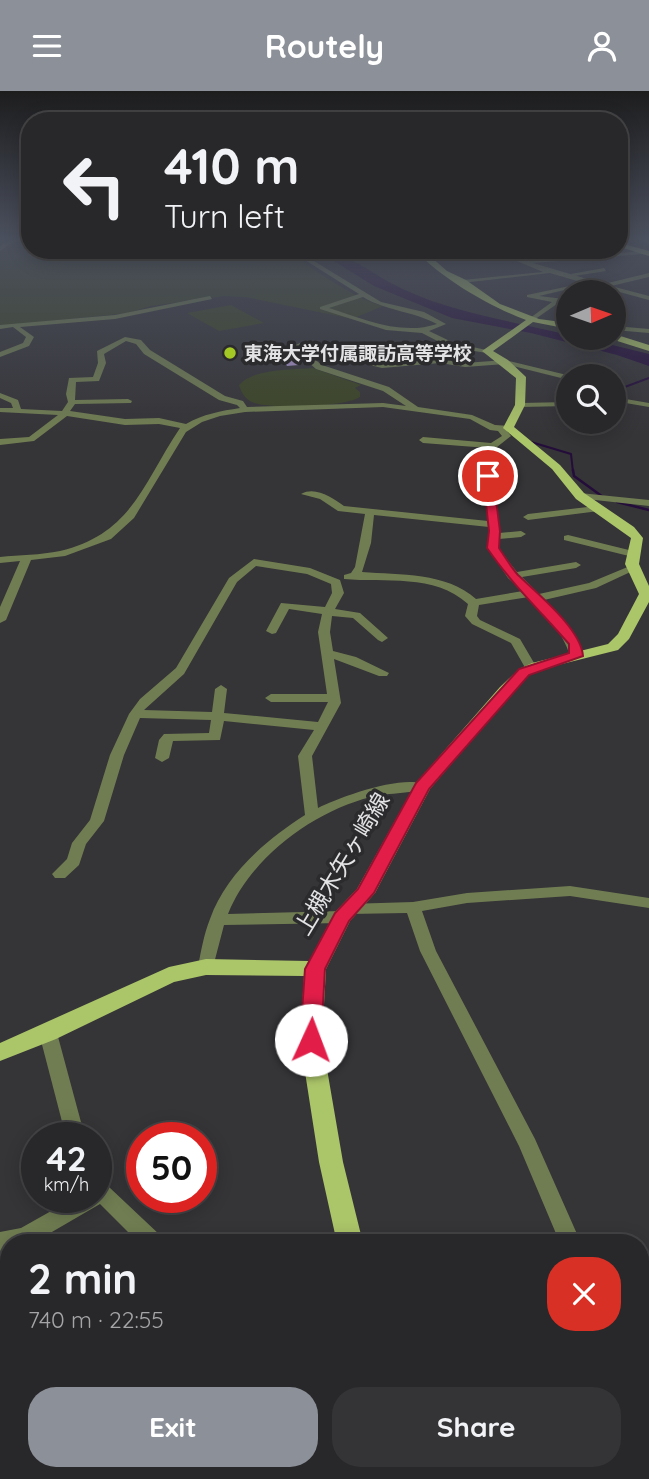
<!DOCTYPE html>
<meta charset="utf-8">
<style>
:root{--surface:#282729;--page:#343335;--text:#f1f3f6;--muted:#a5a5a8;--line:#444446;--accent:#8c9099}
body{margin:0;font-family:Quicksand,"Noto Sans JP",sans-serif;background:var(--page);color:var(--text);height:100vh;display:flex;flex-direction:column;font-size:26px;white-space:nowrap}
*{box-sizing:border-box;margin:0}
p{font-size:23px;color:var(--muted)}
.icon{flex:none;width:38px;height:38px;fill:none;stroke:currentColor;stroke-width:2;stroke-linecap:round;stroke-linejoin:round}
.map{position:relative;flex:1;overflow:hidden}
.sheet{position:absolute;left:0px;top:1143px;width:649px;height:247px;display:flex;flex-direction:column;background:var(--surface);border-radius:28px 28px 0 0;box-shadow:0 4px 18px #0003,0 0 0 2px var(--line)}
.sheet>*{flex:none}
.top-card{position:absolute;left:21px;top:21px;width:607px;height:147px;border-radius:28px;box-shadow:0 4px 18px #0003,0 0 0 2px var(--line);background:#282729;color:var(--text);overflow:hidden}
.needle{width:46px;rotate:88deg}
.fabs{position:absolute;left:556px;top:189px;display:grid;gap:14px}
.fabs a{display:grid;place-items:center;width:70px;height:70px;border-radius:50%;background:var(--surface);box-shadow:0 4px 18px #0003,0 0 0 2px var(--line);font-size:35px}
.speed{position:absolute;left:21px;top:1031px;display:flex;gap:14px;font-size:35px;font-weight:700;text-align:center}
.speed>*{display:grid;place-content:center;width:91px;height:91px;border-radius:50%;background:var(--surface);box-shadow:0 4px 18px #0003,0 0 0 2px var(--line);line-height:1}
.speed small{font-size:18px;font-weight:400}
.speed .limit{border:10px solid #d22;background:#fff;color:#111}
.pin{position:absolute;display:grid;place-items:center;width:60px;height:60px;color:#fff;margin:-30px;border:4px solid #fff;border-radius:50%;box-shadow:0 2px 7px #0007}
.me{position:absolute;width:77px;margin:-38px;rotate:2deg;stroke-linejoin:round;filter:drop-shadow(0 0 5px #0008)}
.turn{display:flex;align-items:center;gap:24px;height:147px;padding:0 28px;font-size:32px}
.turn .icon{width:91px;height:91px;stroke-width:2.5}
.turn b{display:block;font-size:49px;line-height:60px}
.round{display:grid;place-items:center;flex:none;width:74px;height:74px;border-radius:28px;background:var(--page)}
.head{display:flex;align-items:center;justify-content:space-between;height:119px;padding:0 28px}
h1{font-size:42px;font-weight:800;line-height:52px}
.action{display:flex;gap:14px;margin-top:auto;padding:14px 28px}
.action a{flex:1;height:80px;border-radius:28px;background:var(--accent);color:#fff;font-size:28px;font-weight:800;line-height:80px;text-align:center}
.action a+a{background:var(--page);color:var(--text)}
header{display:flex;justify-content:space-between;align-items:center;height:91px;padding:0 28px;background:var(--accent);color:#fff;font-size:32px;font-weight:800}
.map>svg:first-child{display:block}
.green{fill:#3c4525}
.water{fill:#240d3a}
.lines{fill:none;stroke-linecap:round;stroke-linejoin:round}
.stream-far1{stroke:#240d3a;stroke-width:2}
.stream{stroke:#240d3a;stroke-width:2.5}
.river{fill:#240d3a;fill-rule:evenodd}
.building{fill:#ac95cd}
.minor{fill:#707d52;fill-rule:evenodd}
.major{fill:#abc569;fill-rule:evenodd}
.highway{fill:#c2e171;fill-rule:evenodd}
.route{fill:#e11d48;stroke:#92132f;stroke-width:2}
.poi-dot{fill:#a4c824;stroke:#2b2a2d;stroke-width:2.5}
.labels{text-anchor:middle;stroke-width:7;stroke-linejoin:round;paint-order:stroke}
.far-poi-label{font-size:19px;font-weight:bold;fill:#e3e2e4;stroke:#2b2a2d;text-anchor:start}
.street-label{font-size:23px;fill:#e3e2e4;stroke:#2b2a2d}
</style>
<header><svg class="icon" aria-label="menu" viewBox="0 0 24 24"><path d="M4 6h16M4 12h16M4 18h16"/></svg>Routely<svg class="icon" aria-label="person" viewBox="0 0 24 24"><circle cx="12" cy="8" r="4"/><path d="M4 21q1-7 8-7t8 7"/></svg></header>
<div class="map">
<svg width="649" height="1388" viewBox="0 0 649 1388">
<rect width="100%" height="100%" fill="#353437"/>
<g class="green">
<path d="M0,149H30V159H288C313,178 352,207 383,215L352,228L246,206L224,205L151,215L128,222L0,235Z"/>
<path d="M231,214L264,232L219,240L187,222Z"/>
<path d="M313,277L361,294L355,297L360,301V306C345,316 268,319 252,311C245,308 241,301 239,294C254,277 292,279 313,277Z"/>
</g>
<path class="water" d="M316,159C342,159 366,178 389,191C444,221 508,229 569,244V247H580L649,265V275L617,264L531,242L452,227L374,195Z"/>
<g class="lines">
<g class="stream-far1">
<path d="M614,300L649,287"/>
<path d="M531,351L571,363L573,381"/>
</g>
<g class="stream">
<path d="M573,379L574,385L603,406"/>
<path d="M617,411L649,419"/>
</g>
<path class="river" d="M592,249L649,263V269L589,254L587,252Z"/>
</g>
<path class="building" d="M277,258H289L298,266H294L299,274L287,275Z"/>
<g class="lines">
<g class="minor">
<path d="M10,149H16L0,160V155Z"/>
<path d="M642,149H649V153Z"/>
<path d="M289,159H296L381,211L424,221L446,233L429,240L454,252L491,260L487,262L449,256L422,242L386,239L320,218V216L359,203ZM363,206C386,220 413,220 437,233C401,245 364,228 329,217Z"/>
<path d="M458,159H484L423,166L420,164Z"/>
<path d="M491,159H500L526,170L644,160L642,163L533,172L604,193L649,182V186L611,195L649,205V209L590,193L539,205L564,208L534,229H530V227L552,211L527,206V204L584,192L550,182L461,192L463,189L543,181Z"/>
<path d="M604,177L606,180L574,185L571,183Z"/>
<path d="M210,205L212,208L115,228L20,236L34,246L29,255L0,266V261L23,252L26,246L13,236L0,238V234L115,224Z"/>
<path d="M614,235L649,238V242L614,239Z"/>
<path d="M125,246L141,249L150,259L225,305L243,310L247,316L383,312L406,315L383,300L316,278L291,256L300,252L382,273L440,268L465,272L505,269L571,285H569V289L505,273L465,276L440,272L382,277L300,257L322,274L389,296L418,316L472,324L495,334L511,335V339L507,340L511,345L497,356L494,372L499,442L521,440L526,443L521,446L499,448L498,457L517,481L576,471L581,474L576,477L522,486L539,503L589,492L630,475L634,474L639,477L596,497L544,509C560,526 576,542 582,565L576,569L570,565C563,541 546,524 529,506L479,514L477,525L480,529L520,548L537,577L535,580H527L511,552L472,533L465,525L468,513C434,482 385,492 344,488V484L351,482L355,476L365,423L338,420L320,408L301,403C316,395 332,407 344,415L488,430L484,372L488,357L423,352L419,349L423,346L491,352L502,345L498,340L490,339L470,328L383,316L245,321L220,325L202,331L186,341L134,427L111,448L65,465L31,469L6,529L0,532V516L20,470L0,472V466C19,464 41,464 60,460C132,443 143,392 180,337L159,333L125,334L67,325L34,350L0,354V348L29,346L58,324L0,321V317H13L11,312L0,307V302L18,309L21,318L62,320L68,311L66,303L69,287L93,286L98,272L97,260ZM126,250L136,253L144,263L219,309L237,314L240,317C221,320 203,323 186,333L159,327L125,328L70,320L75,313L131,312L132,310L128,308L75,309L76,291L99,290L106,272L104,263ZM374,424L489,436L488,457L508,487L523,500L476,508C446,481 400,484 362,481L371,452Z"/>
<path d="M614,306L649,312V316L614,310Z"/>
<path d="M569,311V315L520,316L516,314L520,312Z"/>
<path d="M580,402L649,409V415L577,407V403Z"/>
<path d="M596,415L599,416V420L528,429L523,426L528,423Z"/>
<path d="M568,444L637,461L638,463L633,466L564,449V445Z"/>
<path d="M254,468L310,477L340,489L344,502L335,518L360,522L388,547L382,551L378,549L353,527L332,525L330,541L333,560L356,566L389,582L387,585H379L334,568L341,612L312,665L318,717C339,706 411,680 429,696C422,702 385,702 371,706C314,720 250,767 228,823L342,820L340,818L342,814L348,813L413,811L467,802L570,795L649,807V817L570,805L467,812L422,820L436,860L535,1048L581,1152H560L519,1055L420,860L407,822L348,823L350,826L348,830L342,832L224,834L212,880L206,882L200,880L198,876C201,860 204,843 210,828C226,783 266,749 305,724L298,665L314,639L224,630L220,649L173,650L169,667L162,671L155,667L159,649L164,643L209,642L211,629L140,627L124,664L104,730L86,753L79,774L65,787H55L52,783L67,768L72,752L90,729L110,664L129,623L140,608L176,577L229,487ZM256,475L307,483L331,493L332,502L325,516L281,512L266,540L272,543L276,542L289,518L322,523L318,541L327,603H271L265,607L271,611H328L318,631L224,622L227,598L221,594L215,598L212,621L144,619L184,583L237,491Z"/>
<path d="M48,935L54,937L57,942L85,1046H66L39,942L42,937Z"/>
<path d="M96,1081L103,1084L109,1096L161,1145L164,1152H139L100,1113L33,1152H9V1158L0,1161V1141L21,1137L76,1106H96Z"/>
<path d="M640,1270L649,1274V1308L640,1304Z"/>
</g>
<g class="major">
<path d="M415,159H423L447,180L466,189L500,213L539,228L569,232V238L533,231L493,260L508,269L526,286L525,314L514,336L560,374L584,402L634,436L643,447L639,473L649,495V511L629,548L618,559L542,578L529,584L512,602L430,698L375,802L350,830L326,878L322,949L343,1071L363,1152H337L319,1071L300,949L304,885L206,884L174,891L56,948L0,970V952L169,876L206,868L309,870L335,821L357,798L416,692L500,596L519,578L532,572L608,553L618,543L639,503L625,473L631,447L576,408L552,378L503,337L515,314L516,287L482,260L526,229C489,215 442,188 415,159Z"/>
<path d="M614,243L649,254V260L611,248Z"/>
<path d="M416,1381H446L449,1388H419Z"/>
</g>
<path class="highway" d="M620,152L649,160V165L620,156Z"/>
</g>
<linearGradient id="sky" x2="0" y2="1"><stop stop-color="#1d1d1e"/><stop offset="0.43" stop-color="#4b505e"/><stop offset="1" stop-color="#4b505e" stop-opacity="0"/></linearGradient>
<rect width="649" height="343" fill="url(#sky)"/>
<path class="route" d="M488,382L493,385L500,440L499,457C505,466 511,476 518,484C538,503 581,538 583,565L529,584L429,698L374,802L349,830L325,878L321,949L318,954L311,957L303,954L300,949L305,878L335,822L358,798L416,692L519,578L569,562V553C541,521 511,492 487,457L489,440L483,385Z"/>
<circle class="poi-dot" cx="230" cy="262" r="7"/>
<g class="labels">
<g class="far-poi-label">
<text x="244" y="269">東海大学付属諏訪高等学校</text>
</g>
<g class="street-label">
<text transform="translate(342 773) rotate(-59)" y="8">上槻木矢ヶ崎線</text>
</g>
</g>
</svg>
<div class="fabs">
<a><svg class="needle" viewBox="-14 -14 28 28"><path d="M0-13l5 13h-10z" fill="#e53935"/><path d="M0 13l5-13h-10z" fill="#a5a5a8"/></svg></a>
<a><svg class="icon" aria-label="search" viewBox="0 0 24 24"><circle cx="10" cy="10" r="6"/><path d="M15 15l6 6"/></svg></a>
</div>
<div class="speed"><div>42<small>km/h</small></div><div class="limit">50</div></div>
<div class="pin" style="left:488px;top:385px;background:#d93025"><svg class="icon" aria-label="arrive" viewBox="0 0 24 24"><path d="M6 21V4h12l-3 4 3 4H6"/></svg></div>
<svg class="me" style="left:311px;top:949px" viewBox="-20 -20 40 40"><circle r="19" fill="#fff"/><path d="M0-13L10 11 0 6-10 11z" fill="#e11d48"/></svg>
<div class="top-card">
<div class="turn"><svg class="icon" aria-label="left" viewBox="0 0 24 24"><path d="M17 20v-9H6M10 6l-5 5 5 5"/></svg><div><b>410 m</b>Turn left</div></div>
</div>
<section class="sheet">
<div class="head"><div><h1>2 min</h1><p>740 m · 22:55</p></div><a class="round" style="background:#d93025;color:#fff"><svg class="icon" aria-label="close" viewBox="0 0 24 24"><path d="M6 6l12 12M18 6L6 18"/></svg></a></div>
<div class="action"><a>Exit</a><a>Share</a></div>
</section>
</div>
